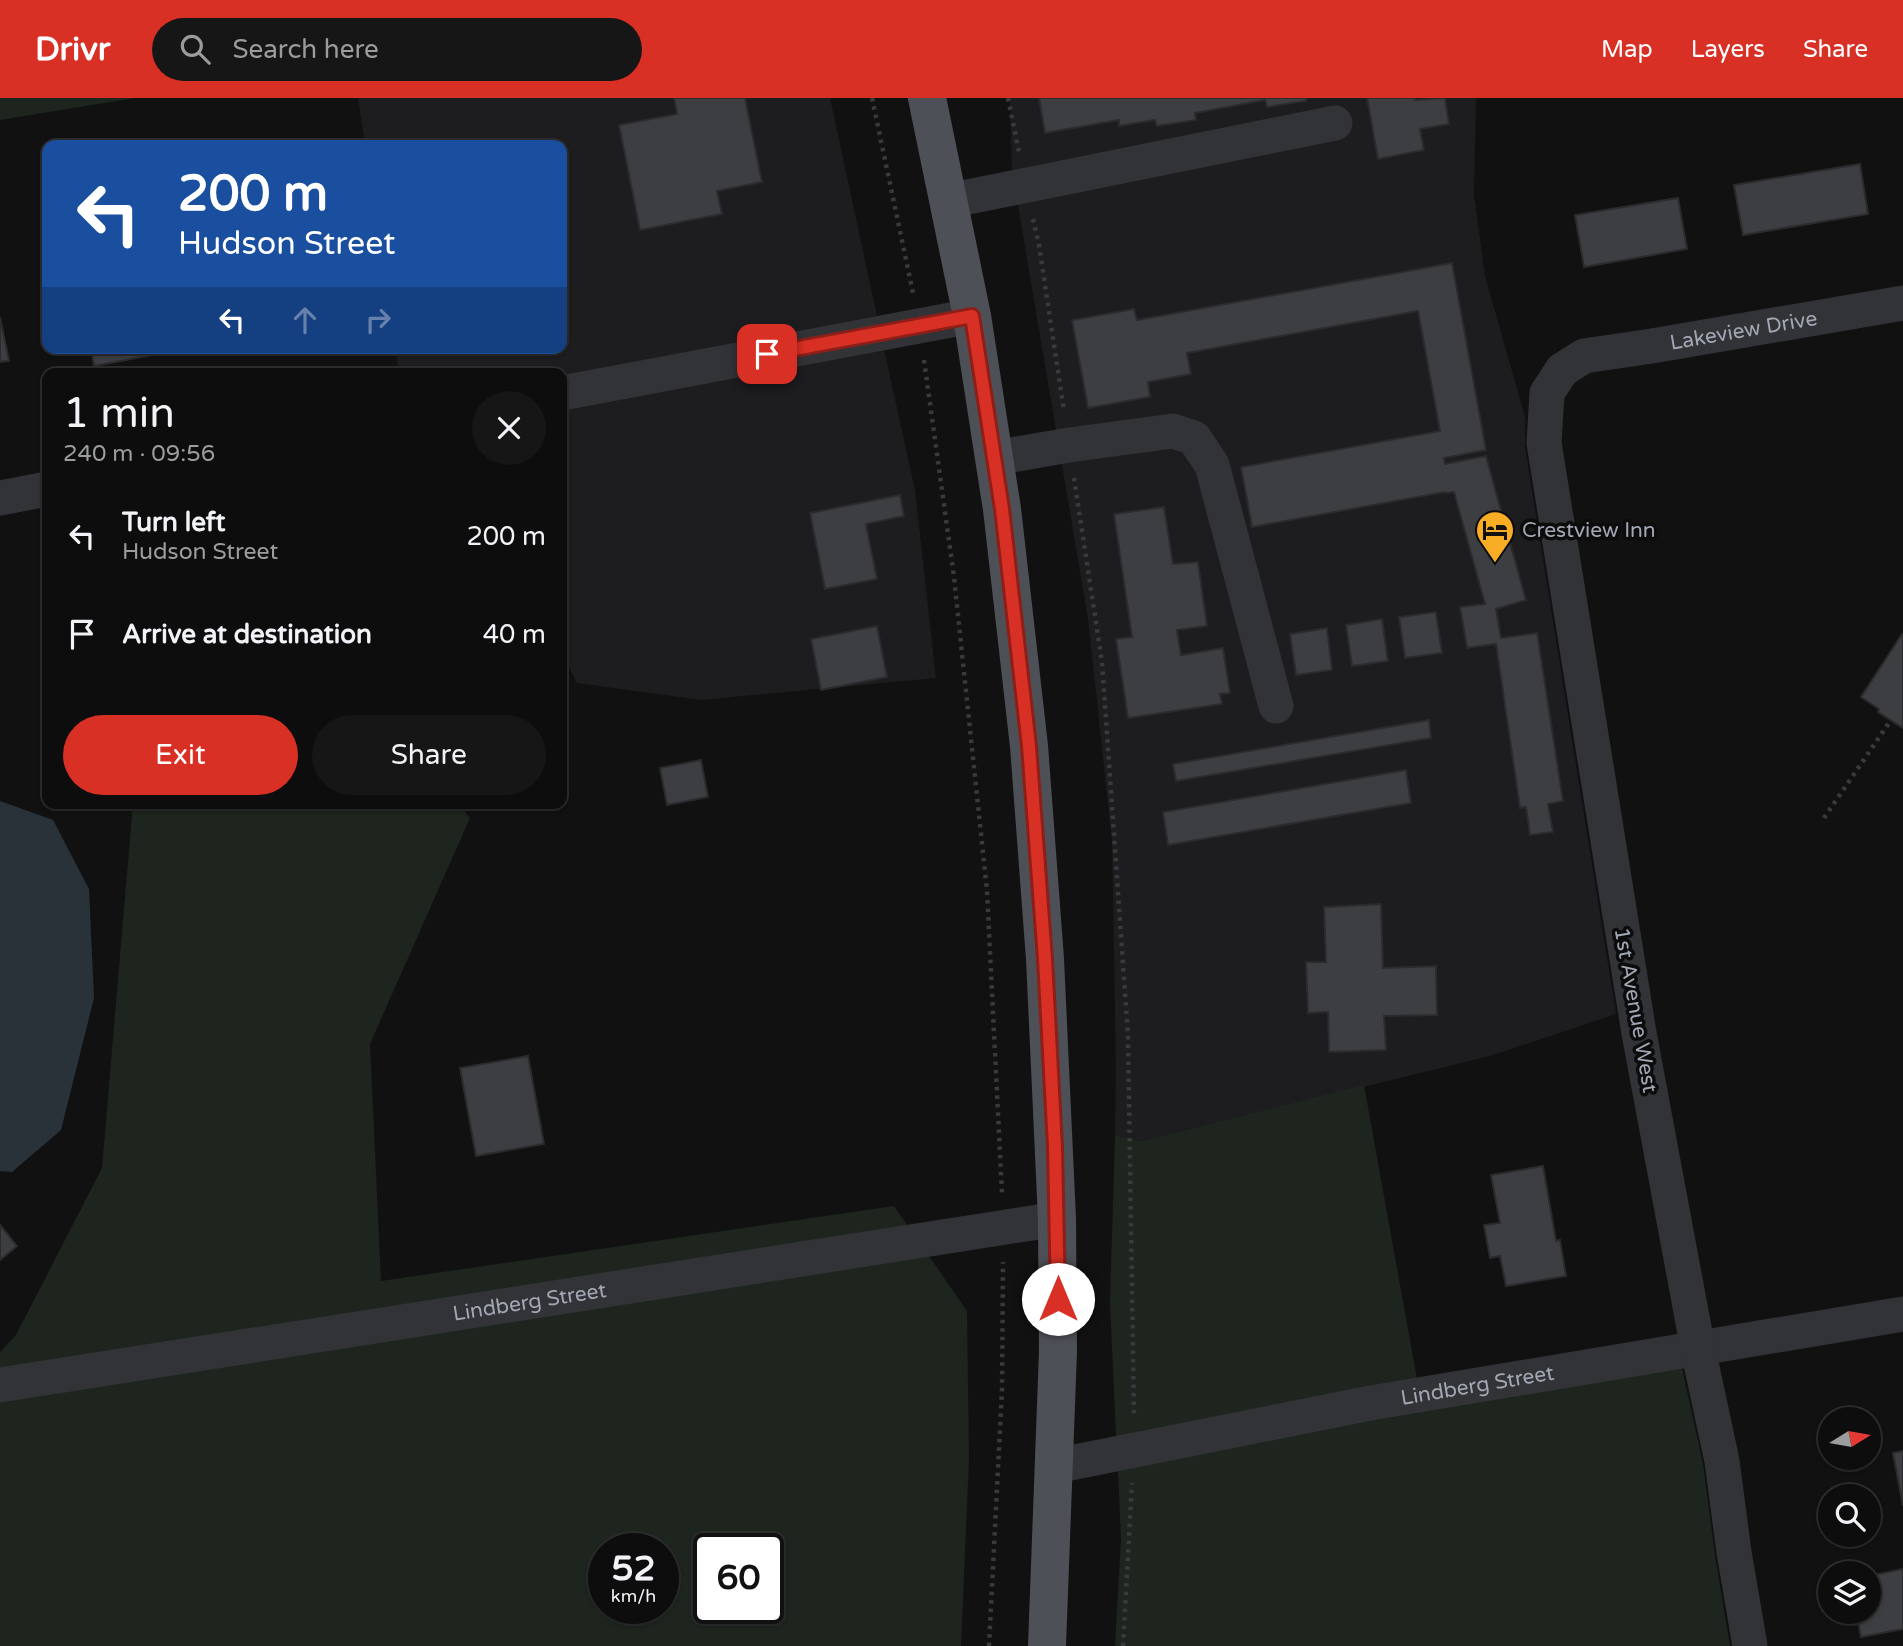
<!DOCTYPE html>
<meta charset="utf-8">
<style>
:root{--surface:#0d0d0e;--page:#161617;--text:#f1f3f6;--muted:#9a9c9e;--line:#2d2d2e;--accent:#d93025}
body{margin:0;font-family:"Varela Round",sans-serif;background:var(--page);color:var(--text);height:100vh;display:flex;flex-direction:column;font-size:26px;white-space:nowrap}
*{box-sizing:border-box;margin:0}
p{font-size:23px;color:var(--muted)}
.icon{flex:none;width:38px;height:38px;fill:none;stroke:currentColor;stroke-width:2;stroke-linecap:round;stroke-linejoin:round}
.map{position:relative;flex:1;overflow:hidden}
.details{position:absolute;left:42px;top:270px;width:525px;height:441px;display:flex;flex-direction:column;background:var(--surface);border-radius:14px;box-shadow:0 2px 5px #0004,0 0 0 2px var(--line)}
.details>*{flex:none}
.guide{position:absolute;left:42px;top:42px;width:525px;height:214px;border-radius:14px;box-shadow:0 2px 5px #0004,0 0 0 2px var(--line);background:#1a4fa0;color:#fff;overflow:hidden}
.needle{width:46px;rotate:79deg}
.fabs{position:absolute;left:1818px;top:1309px;display:grid;gap:14px}
.fabs a{display:grid;place-items:center;width:63px;height:63px;border-radius:50%;background:var(--surface);box-shadow:0 2px 5px #0004,0 0 0 2px var(--line);font-size:35px}
.speed{position:absolute;left:588px;top:1435px;display:flex;gap:14px;font-size:35px;font-weight:700;text-align:center}
.speed>*{display:grid;place-content:center;width:91px;height:91px;border-radius:50%;background:var(--surface);box-shadow:0 2px 5px #0004,0 0 0 2px var(--line);line-height:1}
.speed small{font-size:18px;font-weight:400}
.speed .limit{border:4px solid #111;border-radius:10px;background:#fff;color:#111}
.pin{position:absolute;display:grid;place-items:center;width:60px;height:60px;color:#fff;margin:-30px;border-radius:14px;box-shadow:0 4px 10px #0006}
.me{position:absolute;width:77px;margin:-38px;rotate:0deg;stroke-linejoin:round;filter:drop-shadow(0 0 5px #0008)}
.turn{display:flex;align-items:center;gap:24px;height:147px;padding:0 21px;font-size:32px}
.turn .icon{width:91px;height:91px;stroke-width:2.5}
.turn b{display:block;font-size:49px;line-height:60px}
.lanes{display:flex;align-items:center;height:66px;padding:0 21px;background:#0003;justify-content:center;gap:35px;direction:ltr}
.lanes .off{opacity:.35}
.round{display:grid;place-items:center;flex:none;width:74px;height:74px;border-radius:37px;background:var(--page)}
.head{display:flex;align-items:center;justify-content:space-between;height:119px;padding:0 21px}
h1{font-size:42px;font-weight:600;line-height:52px}
.cta{display:flex;gap:14px;margin-top:auto;padding:14px 21px}
.cta a{flex:1;height:80px;border-radius:42px;background:var(--accent);color:#fff;font-size:28px;font-weight:600;line-height:80px;text-align:center}
.cta a+a{background:var(--page);color:var(--text)}
ul{padding:0;list-style:none}
li{display:flex;align-items:center;gap:21px;height:98px;padding:0 21px}
li div{flex:1}
li b{display:block;font-size:26px}
li em{font-style:normal}
header{display:flex;align-items:center;gap:42px;box-sizing:border-box;height:98px;padding:0 35px;background:var(--accent);color:#fff}
header strong{font-size:33px}
nav{display:flex;gap:38px;margin-inline-start:auto;font-size:24px}
.search{width:490px;height:63px;background:var(--page);display:flex;align-items:center;gap:18px;box-sizing:border-box;padding:0 24px;border-radius:38px;color:var(--muted);font-size:26px}
.map>svg:first-child{display:block}
.built{fill:#1d1d1f}
.green{fill:#1d251e;fill-rule:evenodd}
.water{fill:#293238}
.building{fill:#3d3e42;stroke:#2b2b2e;stroke-width:2}
.lines{fill:none;stroke-linecap:round;stroke-linejoin:round}
.path{stroke:#383a3e;stroke-width:4.5;stroke-dasharray:3.5 5;stroke-linecap:butt}
.minor{stroke:#323337;stroke-width:35}
.major{stroke:#4e5057;stroke-width:38}
.route-casing{stroke:#8d1f18;stroke-width:18}
.route{stroke:#d93025;stroke-width:12}
.labels{text-anchor:middle;stroke-width:7;stroke-linejoin:round;paint-order:stroke}
.street-label{font-size:21px;fill:#a2a7b4;stroke:#0c0c0d}
.poi-label{font-size:21px;fill:#a2a7b4;stroke:#0c0c0d;text-anchor:start}
</style>
<header>
<strong>Drivr</strong>
<div class="search"><svg class="icon" aria-label="search" viewBox="0 0 24 24"><circle cx="10" cy="10" r="6"/><path d="M15 15l6 6"/></svg>Search here</div>
<nav><a>Map</a><a>Layers</a><a>Share</a></nav>
</header>
<div class="map">
<svg width="1903" height="1548" viewBox="0 0 1903 1548">
<rect width="100%" height="100%" fill="#111112"/>
<g class="built">
<path d="M358,0H830L877,218L562,278V275H399L395,250H562V47H365Z"/>
<path d="M1010,0H1476L1474,97L1485,178L1525,319V349L1616,916L1490,958L1142,1043L1115,1037L1116,971L1112,743L1088,521L1012,72Z"/>
<path d="M884,251L915,392L936,580L701,602L577,585L562,555V312Z"/>
</g>
<g class="green">
<path d="M0,0H135L0,22Z"/>
<path d="M133,705H458L470,720L370,946L381,1183L894,1108L908,1128L0,1270V1254L16,1237L102,1070Z"/>
<path d="M1364,987L1417,1281L1116,1339L1110,1204L1115,1037L1142,1043Z"/>
<path d="M929,1158L967,1213L969,1361L961,1548H0V1304ZM604,1451H663V1510H604ZM709,1451H768V1510H709Z"/>
<path d="M1682,1270L1703,1366L1715,1457L1730,1548H1115L1121,1441L1118,1373L1375,1322Z"/>
</g>
<path class="water" d="M0,703L53,722L89,791L94,900L61,1032L12,1074L0,1073Z"/>
<g class="building">
<path d="M674,0H745L762,84L717,93L722,116L640,132L619,27L677,16Z"/>
<path d="M1039,0H1306V3L1267,9L1265,2L1195,15L1196,22L1157,28L1155,22L1119,28V22L1045,35Z"/>
<path d="M1367,0H1415V2L1445,0L1449,26L1420,31L1424,52L1378,61Z"/>
<path d="M1860,66L1868,116L1743,137L1734,87Z"/>
<path d="M1678,100L1687,151L1584,169L1575,117Z"/>
<path d="M1452,165L1486,352L1444,360L1445,366L1486,358L1526,502L1496,511L1501,540L1537,535L1538,540L1563,703L1548,706L1553,734L1530,737L1526,709L1520,710L1496,546L1467,550L1460,509L1485,506L1454,394L1446,395L1445,394L1252,429L1241,369L1440,333L1418,213L1187,255L1191,276L1148,284L1150,299L1088,310L1074,234L1072,222L1134,211L1137,222Z"/>
<path d="M0,219L9,263L0,264Z"/>
<path d="M91,250H173V253L94,268Z"/>
<path d="M900,397L904,418L866,426L877,481L825,491L810,415Z"/>
<path d="M1164,409L1173,466L1198,464L1207,528L1177,532L1181,557L1223,550L1230,595L1220,596L1222,606L1128,620L1116,541L1132,539L1114,416Z"/>
<path d="M1436,514L1442,555L1405,560L1399,519Z"/>
<path d="M1382,521L1388,563L1352,568L1346,527Z"/>
<path d="M877,528L887,579L821,592L811,541Z"/>
<path d="M1327,530L1332,572L1296,577L1290,536Z"/>
<path d="M1902,536L1903,537V630L1878,614L1879,611L1861,599Z"/>
<path d="M1429,622L1431,640L1176,683L1173,666Z"/>
<path d="M701,662L708,699L667,707L660,670Z"/>
<path d="M1406,672L1411,705L1168,747L1163,714Z"/>
<path d="M1381,806L1383,870L1436,868L1437,917L1384,918L1386,952L1329,954L1328,914L1308,915L1306,864H1326L1324,809Z"/>
<path d="M528,958L544,1046L476,1058L460,970Z"/>
<path d="M1543,1068L1556,1143L1560,1142L1566,1178L1506,1188L1500,1158L1490,1160L1484,1127L1500,1125L1491,1077Z"/>
<path d="M0,1127L17,1148L0,1162Z"/>
<path d="M1903,1353V1408L1893,1355Z"/>
<path d="M1903,1471V1531L1861,1539L1856,1514H1869V1478Z"/>
</g>
<g class="lines">
<g class="path">
<path d="M872,0L913,195"/>
<path d="M1008,0L1019,54"/>
<path d="M1033,121L1039,147L1064,313"/>
<path d="M924,262L954,479L987,793L1002,1096"/>
<path d="M1074,380L1102,564L1128,938L1134,1317"/>
<path d="M1824,720L1891,622"/>
<path d="M989,1548L1002,1292L1003,1164"/>
<path d="M1123,1548L1132,1385"/>
</g>
<g class="minor">
<path d="M948,103L1335,25"/>
<path d="M562,295L972,218"/>
<path d="M994,360L1069,347L1173,333L1194,340L1212,367L1276,608"/>
<path d="M0,400L47,391"/>
<path id="s1" d="M0,1287L1057,1121"/>
<path id="s2" d="M1055,1368L1371,1305L1903,1216"/>
<path id="s3" d="M1750,1548L1734,1454L1722,1363L1698,1251L1639,935L1544,345L1547,295L1562,272L1584,258L1652,248L1903,205"/>
</g>
<path class="major" d="M927,0L972,218L994,360L1002,411L1029,648L1045,861L1057,1121L1058,1253L1047,1548"/>
</g>
<g class="lines">
<defs>
<path id="route" d="M767,256L972,218L1002,411L1029,648L1045,861L1055,1049L1058,1201"/>
</defs>
<use href="#route" class="route-casing"/>
<use href="#route" class="route"/>
</g>
<defs>
<symbol id="hotel-pin" viewBox="-11 -11 22 30"><path d="M0 17L-7.5 6A9.5 9.5 0 1 1 7.5 6Z" fill="#f7ad24" stroke="#0c0c0d"/><path d="M-6-4.5h1.5V1H6V5H4.5V3h-9V5H-6ZM-4 0a1.8 1.8 0 1 1 3.6 0ZM.5 0V-2.5h3Q6-2.5 6 0Z" fill="#111"/></symbol>
</defs>
<g fill-rule="evenodd">
<use href="#hotel-pin" x="1473" y="410" width="44" height="60"/>
</g>
<g class="labels">
<g class="street-label">
<text dy="7" stroke="none"><textPath href="#s3" startOffset="1486">Lakeview Drive</textPath></text>
<text transform="translate(1636 912) rotate(80)" y="7">1st Avenue West</text>
<text dy="7" stroke="none"><textPath href="#s1" startOffset="536">Lindberg Street</textPath></text>
<text dy="7" stroke="none"><textPath href="#s2" startOffset="430">Lindberg Street</textPath></text>
</g>
<g class="poi-label">
<text x="1522" y="439">Crestview Inn</text>
</g>
</g>
</svg>
<div class="fabs">
<a><svg class="needle" viewBox="-14 -14 28 28"><path d="M0-13l5 13h-10z" fill="#e53935"/><path d="M0 13l5-13h-10z" fill="#9a9c9e"/></svg></a>
<a><svg class="icon" aria-label="search" viewBox="0 0 24 24"><circle cx="10" cy="10" r="6"/><path d="M15 15l6 6"/></svg></a>
<a><svg class="icon" aria-label="layers" viewBox="0 0 24 24"><path d="M12 4l9 5-9 5-9-5zM3 14l9 5 9-5"/></svg></a>
</div>
<div class="speed"><div>52<small>km/h</small></div><div class="limit">60</div></div>
<div class="pin" style="left:767px;top:256px;background:#d93025"><svg class="icon" aria-label="arrive" viewBox="0 0 24 24"><path d="M6 21V4h12l-3 4 3 4H6"/></svg></div>
<svg class="me" style="left:1058px;top:1201px" viewBox="-20 -20 40 40"><circle r="19" fill="#fff"/><path d="M0-13L10 11 0 6-10 11z" fill="#d93025"/></svg>
<div class="guide">
<div class="turn"><svg class="icon" aria-label="left" viewBox="0 0 24 24"><path d="M17 20v-9H6M10 6l-5 5 5 5"/></svg><div><b>200 m</b>Hudson Street</div></div>
<div class="lanes"><svg class="icon" aria-label="left" viewBox="0 0 24 24"><path d="M17 20v-9H6M10 6l-5 5 5 5"/></svg><svg class="icon off" aria-label="ahead" viewBox="0 0 24 24"><path d="M12 20V5M6 11l6-6 6 6"/></svg><svg class="icon off" aria-label="right" viewBox="0 0 24 24"><path d="M7 20v-9h11M14 6l5 5-5 5"/></svg></div>
</div>
<section class="details">
<div class="head"><div><h1>1 min</h1><p>240 m · 09:56</p></div><a class="round"><svg class="icon" aria-label="close" viewBox="0 0 24 24"><path d="M6 6l12 12M18 6L6 18"/></svg></a></div>
<ul>
<li><svg class="icon" aria-label="left" viewBox="0 0 24 24"><path d="M17 20v-9H6M10 6l-5 5 5 5"/></svg><div><b>Turn left</b><p>Hudson Street</p></div><em>200 m</em></li>
<li><svg class="icon" aria-label="arrive" viewBox="0 0 24 24"><path d="M6 21V4h12l-3 4 3 4H6"/></svg><div><b>Arrive at destination</b></div><em>40 m</em></li>
</ul>
<div class="cta"><a>Exit</a><a>Share</a></div>
</section>
</div>
